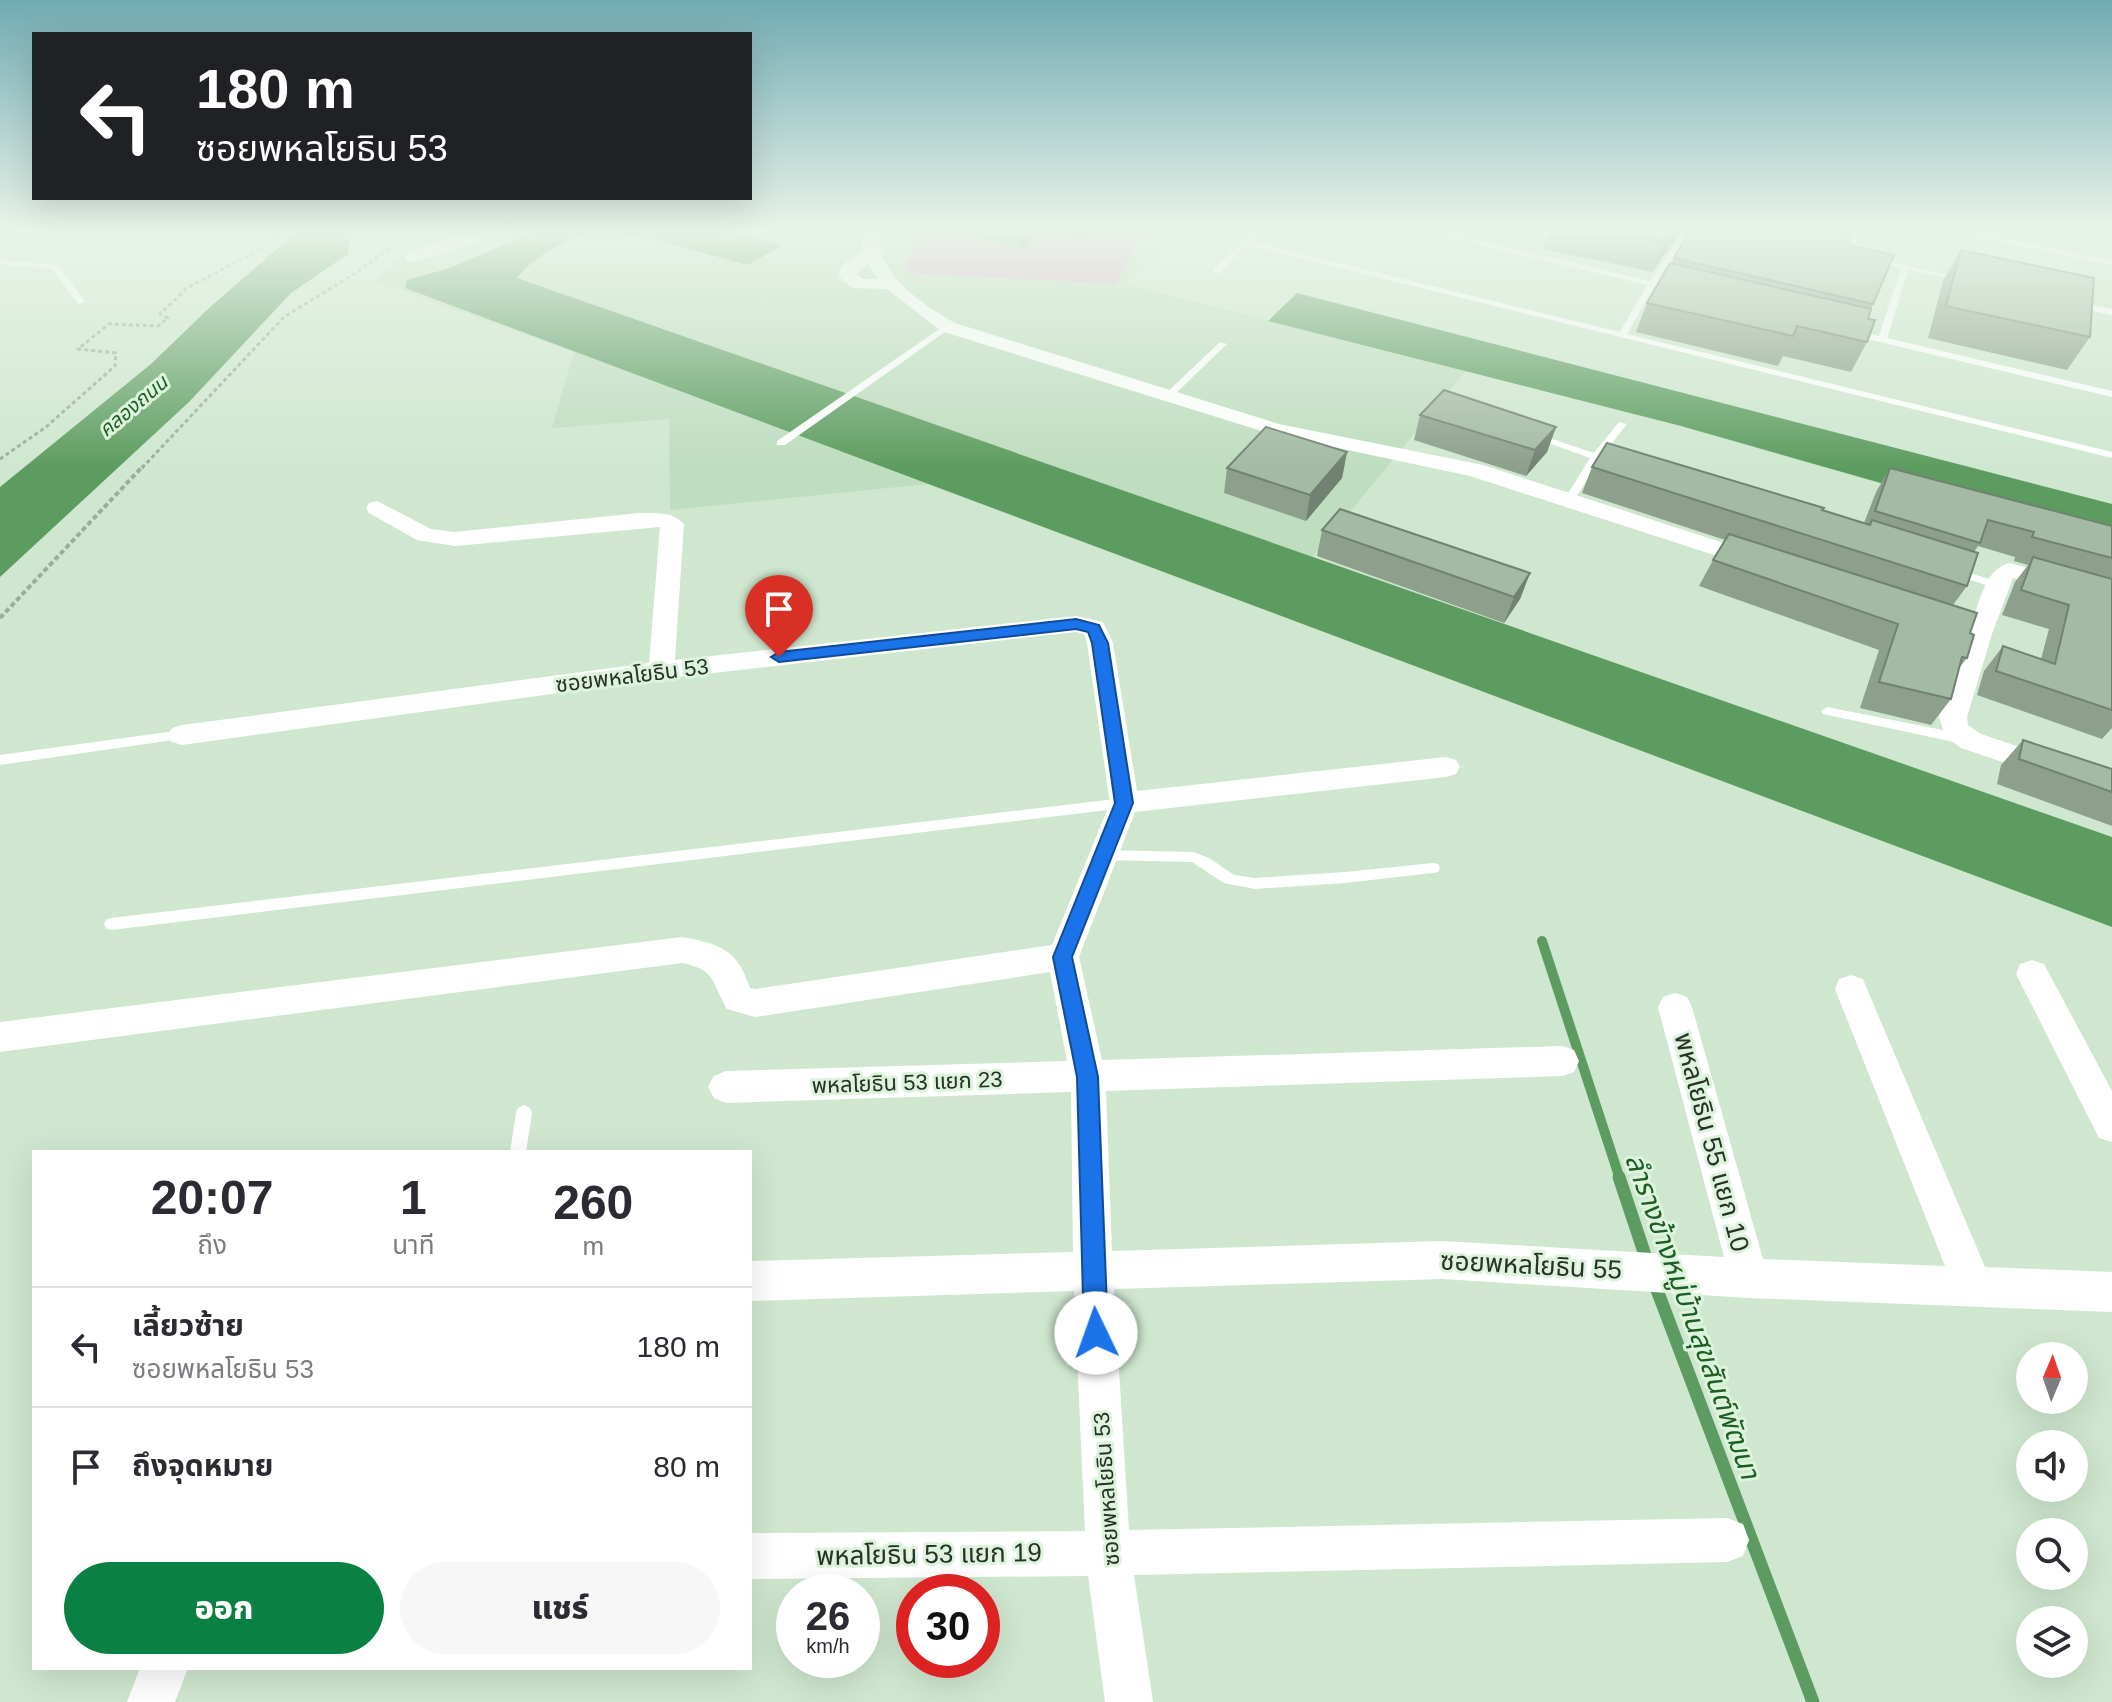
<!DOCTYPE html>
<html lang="th">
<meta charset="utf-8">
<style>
:root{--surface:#fff;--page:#f7f7f7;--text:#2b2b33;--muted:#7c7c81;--line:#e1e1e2;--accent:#0b8043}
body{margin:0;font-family:Arial,"Noto Sans Thai",sans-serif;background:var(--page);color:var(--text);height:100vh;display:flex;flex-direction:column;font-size:30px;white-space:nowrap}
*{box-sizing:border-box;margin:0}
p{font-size:26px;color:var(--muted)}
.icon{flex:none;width:44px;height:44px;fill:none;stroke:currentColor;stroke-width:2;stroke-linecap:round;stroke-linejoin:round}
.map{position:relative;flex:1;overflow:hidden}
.side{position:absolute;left:32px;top:1150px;width:720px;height:520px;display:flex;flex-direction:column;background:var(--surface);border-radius:0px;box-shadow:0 8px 32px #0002}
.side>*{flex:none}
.top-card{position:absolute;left:32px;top:32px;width:720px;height:168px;border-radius:0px;box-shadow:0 8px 32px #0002;background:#202124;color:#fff;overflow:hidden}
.needle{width:52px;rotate:2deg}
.controls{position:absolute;left:2016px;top:1342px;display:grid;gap:16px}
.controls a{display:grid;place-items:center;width:72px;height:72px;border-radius:50%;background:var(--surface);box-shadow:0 8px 32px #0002;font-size:40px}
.speed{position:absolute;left:776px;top:1574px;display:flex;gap:16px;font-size:40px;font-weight:700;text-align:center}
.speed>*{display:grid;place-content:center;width:104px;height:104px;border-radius:50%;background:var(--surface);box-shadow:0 8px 32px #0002;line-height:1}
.speed small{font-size:20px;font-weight:400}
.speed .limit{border:12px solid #d22;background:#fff;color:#111}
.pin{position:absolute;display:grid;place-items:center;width:68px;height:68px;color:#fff;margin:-82px -34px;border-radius:50% 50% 50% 0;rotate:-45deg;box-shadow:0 0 8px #0007}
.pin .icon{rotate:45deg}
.me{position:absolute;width:88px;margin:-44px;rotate:357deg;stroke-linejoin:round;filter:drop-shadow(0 0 6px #0008)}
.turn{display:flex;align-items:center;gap:28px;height:168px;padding:0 32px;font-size:36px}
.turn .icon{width:104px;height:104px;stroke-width:2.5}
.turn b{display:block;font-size:56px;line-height:68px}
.eta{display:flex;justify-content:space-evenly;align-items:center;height:136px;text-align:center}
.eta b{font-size:48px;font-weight:800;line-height:56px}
.action{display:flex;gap:16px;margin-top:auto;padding:16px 32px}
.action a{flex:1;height:92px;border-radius:48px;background:var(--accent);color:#fff;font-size:32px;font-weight:800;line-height:92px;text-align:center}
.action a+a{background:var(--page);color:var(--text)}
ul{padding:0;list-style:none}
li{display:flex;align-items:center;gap:24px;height:120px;padding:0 32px;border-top:2px solid var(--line)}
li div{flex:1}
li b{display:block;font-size:30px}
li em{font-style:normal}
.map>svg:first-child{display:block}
.built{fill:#bfddbf}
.green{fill:#e3aad3}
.water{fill:#5d9c60}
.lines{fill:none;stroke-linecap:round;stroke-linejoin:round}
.stream-far1{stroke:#5d9c60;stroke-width:10}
.stream{stroke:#5d9c60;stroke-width:13}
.path-far1{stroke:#9aad9a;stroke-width:3;stroke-dasharray:4 3;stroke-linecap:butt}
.path{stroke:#9aad9a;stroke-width:4;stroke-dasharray:5 3;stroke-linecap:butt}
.lane{fill:#fff;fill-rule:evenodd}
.street{fill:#fff;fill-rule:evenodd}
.wall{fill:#8ca08c}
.shaded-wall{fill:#728272}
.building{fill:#a3baa3;stroke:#728272;stroke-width:2}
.route{fill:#1a73e8;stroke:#114b97;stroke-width:2}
.labels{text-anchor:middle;stroke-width:6;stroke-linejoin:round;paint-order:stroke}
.far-water-label{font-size:20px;font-style:italic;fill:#1c5e24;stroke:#dcf4dc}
.street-label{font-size:22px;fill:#293229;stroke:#dcf4dc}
.near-street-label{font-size:26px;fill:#293229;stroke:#dcf4dc}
.near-water-label{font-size:28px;font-style:italic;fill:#1c5e24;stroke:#dcf4dc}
</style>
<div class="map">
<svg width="2112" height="1702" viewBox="0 0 2112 1702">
<rect width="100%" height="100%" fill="#cfe7cf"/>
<path class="built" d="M430,230H1191L1125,284L1466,371L1268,611L927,484L670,510L669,419L552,428L574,352L375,281Z"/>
<path class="green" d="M920,230H1145L1116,284L904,273Z"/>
<g class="water">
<path d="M299,230H360L349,240L348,254L291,293L189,402L0,577V487L151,364L209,308Z"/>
<path d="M538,230H729L783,245L748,265C714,257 627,228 596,233C568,237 534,256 517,278L2112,837V927L405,288L407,280L450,268Z"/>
<path d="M1297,293L2112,504V549L1681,426L1268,321Z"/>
</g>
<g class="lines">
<path class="stream-far1" d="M1542,941L1620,1179"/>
<g class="stream">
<path d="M1619,1177L1647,1261"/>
<path d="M1654,1282L1813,1702"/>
</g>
<g class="path-far1">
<path d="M398,239L407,230"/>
<path d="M0,459L46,427L115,366L116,353L78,349L109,324L158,326L168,318L160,314L187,288L254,253L282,230"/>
<path d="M142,468L284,317L357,272L392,246"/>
</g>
<path class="path" d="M0,618L143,466"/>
<g class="lane">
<path d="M1253,230H1261L1250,241L1620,332L1647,285L1420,230H1433L1650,281L1685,230H1693L1657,283L1677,289L1673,292L1654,287L1627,334L2112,452V458L1247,245L1220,273H1214V269Z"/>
<path d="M1944,230H1959L2112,261V265Z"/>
<path d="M1873,258L1967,279L1963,281L1908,270L1887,338L2112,391V397L1850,335V331L1853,330L1879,336L1901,268L1870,262V258Z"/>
<path d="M0,260L58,265L85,302L78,304L52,269L0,264Z"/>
<path d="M2073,301L2112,309V315L2070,306V302Z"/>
<path d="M945,325L952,327L785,445H777V441Z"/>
<path d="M1220,342L1227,344L1171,398H1165V394Z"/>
<path d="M1619,422L1627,424L1602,456L1618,462L1613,465L1599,461L1573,502H1565L1564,500L1590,458L1529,436L1537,434L1594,453Z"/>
<path d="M1953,568L2002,583L2004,585L1998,589L1949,573L1947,571Z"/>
<path d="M1827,707L1963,734L1969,739L1963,744L1823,714L1821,711Z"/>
<path d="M182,730L187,732L188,735L187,738L0,765V755Z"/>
<path d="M1124,798L1131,803L1124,808L111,930L106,928L104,924L106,920L111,918Z"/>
<path d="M1104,850L1193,852L1209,858L1234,875L1255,878L1345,872L1433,863L1438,864L1440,868L1438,872L1433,873L1345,883L1255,889L1224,883L1192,862L1104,860L1099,859L1097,855L1099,851Z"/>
<path d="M524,1105L530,1108L532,1113L526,1152H510L516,1113L518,1108Z"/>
</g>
<g class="street">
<path d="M478,230H502L500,234L419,261H407L404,257L407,253Z"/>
<path d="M861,230H877C878,275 919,302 955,323L1279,424L1483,465L1764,556L1768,561L1764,566H1748L1470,476L1268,433L941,331L887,289L853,288L838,276L842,265L863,252ZM868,264L878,279H863L856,274Z"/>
<path d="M377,501L431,529L455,532L639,513C655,513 673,511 684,524L675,660L1076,616L1103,622L1113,643L1137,791L1446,757L1456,760L1460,767L1456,774L1446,777L1135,812L1079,957L1102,1060L1562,1046L1574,1050L1579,1061L1574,1072L1562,1076L1106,1091L1112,1251L1442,1241L1724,1257L1658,1007L1663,997L1675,993L1687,997L1692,1007L1763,1259L1945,1266L1835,989L1839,979L1851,975L1863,979L1867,989L1985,1267L2112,1272V1312L1749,1298L1442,1279L1114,1289L1129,1530L1727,1518L1743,1524L1749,1540L1743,1556L1727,1562L1134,1575L1153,1702H1105L1088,1576L750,1579V1533L1085,1531L1074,1291L750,1301V1261L1073,1252L1071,1092L726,1103L714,1098L708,1087L714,1076L726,1071L1067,1061L1050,972L755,1017L727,1009C711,982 717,970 682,963L0,1052V1022L682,937C720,944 737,949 750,988L755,989L1052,945L1110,803L1087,643L1084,634L1076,632L661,679L182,745L172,742L168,735L172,728L182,725L649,663L660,527L455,546L417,540L369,513L366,508L369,503Z"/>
<path d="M2009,563L2112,590V606L2013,578L1992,634L1967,717L1968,725L1981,734L2112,778V799L1961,748L1945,736L1939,717L1965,638L1922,624L1918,618L1922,612L1931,610L1971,623C1980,602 1985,569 2009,563Z"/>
<path d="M2032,960L2044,964L2112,1091V1142L2099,1138L2016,974L2020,964Z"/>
<path d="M140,1668H188L175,1702H127Z"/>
</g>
</g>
<g class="wall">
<path d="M941,230H1091L1082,240L1042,231L1020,249Z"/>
<path d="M1117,230H1143L1138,234Z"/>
<path d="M1549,230H1682L1652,272L1543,249Z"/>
<path d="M1847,245L1873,304L1868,319L1867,342L1851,372L1783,356L1778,366L1636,332L1647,303L1674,258Z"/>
<path d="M1961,250L2090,337L2067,370L1928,338L1943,281Z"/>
<path d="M1420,415L1556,427L1547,452L1526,476L1414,440Z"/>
<path d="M1347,452L1342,478L1306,521L1224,493L1227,468Z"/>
<path d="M1592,467L1822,510L1864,523L1876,492L1890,468L2112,526V728L2102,739L1977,695L1984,671L2003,646L2041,659L2049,629L2002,615L2015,582L2028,565L2014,561L2015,557L1978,546L1974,552L1967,586L1953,605L1970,633L1967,658L1959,668L1951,699L1931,725L1860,708L1879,650L1699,586L1713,560L1725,540L1582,493Z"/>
<path d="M1322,530L1530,573L1520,599L1504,623L1317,556Z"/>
<path d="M2023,740L2112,769V826L1997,784L2001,765Z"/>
</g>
<g class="shaded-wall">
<path d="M1020,230H1042V231L1020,249Z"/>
<path d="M1082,230H1091L1082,240Z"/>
<path d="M1672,230H1682L1652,272L1664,242Z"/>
<path d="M1556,427L1547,452L1526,476L1535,450Z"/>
<path d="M1347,452L1342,478L1306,521L1310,495Z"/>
<path d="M1530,573L1520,599L1504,623L1514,597Z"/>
</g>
<g class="building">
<path d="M1606,230H1672L1664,242Z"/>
<path d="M1690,230H1827L1851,235L1847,245L1894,255L1873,304L1674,258Z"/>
<path d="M1961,250L2094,278L2090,337L1946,306Z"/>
<path d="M1670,263L1871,309L1868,319L1875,320L1867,342L1797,326L1793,336L1647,303Z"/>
<path d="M1444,390L1556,427L1535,450L1420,415Z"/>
<path d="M1266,427L1347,452L1310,495L1227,468Z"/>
<path d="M1607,443L1824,508L1822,510L1870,525L1872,520L1978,553L1967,586L1592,467Z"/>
<path d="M1890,468L2112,526V558L2032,537L2034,532L1988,520L1980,543L1875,511Z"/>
<path d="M1340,509L1530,573L1514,597L1322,530Z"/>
<path d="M1729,534L1977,613L1970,633L1974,635L1967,658L1962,657L1951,699L1879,682L1898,624L1713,560Z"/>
<path d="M2033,557L2112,579V710L1996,671L2003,646L2055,664L2069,605L2021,590Z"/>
<path d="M2023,740L2112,769V792L2019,759Z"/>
</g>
<linearGradient id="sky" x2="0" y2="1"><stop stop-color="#70aab2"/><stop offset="0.49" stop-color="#e9f4e9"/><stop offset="1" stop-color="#e9f4e9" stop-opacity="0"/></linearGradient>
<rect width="2112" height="468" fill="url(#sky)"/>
<path class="route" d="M1076,619L1099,625L1108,643L1133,803L1072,957L1098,1077L1108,1333L1105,1342L1096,1346L1088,1342L1084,1333L1077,1077L1053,957L1115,803L1092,643L1088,632L1076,629L779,662L771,657L779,652Z"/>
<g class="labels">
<g class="far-water-label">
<text transform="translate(133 406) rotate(-40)" y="7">คลองถนน</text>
</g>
<g class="street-label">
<text transform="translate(632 675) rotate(-7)" y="8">ซอยพหลโยธิน 53</text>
<text transform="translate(907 1082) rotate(-2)" y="8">พหลโยธิน 53 แยก 23</text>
<text transform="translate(1106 1489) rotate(-94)" y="8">ซอยพหลโยธิน 53</text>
</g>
<g class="near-street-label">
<text transform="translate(1712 1142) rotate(75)" y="9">พหลโยธิน 55 แยก 10</text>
<text transform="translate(1531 1265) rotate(3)" y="9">ซอยพหลโยธิน 55</text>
<text transform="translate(929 1554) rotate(-1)" y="9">พหลโยธิน 53 แยก 19</text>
</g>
<g class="near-water-label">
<text transform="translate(1693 1316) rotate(70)" y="10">ลำรางข้างหมู่บ้านสุขสันต์พัฒนา</text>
</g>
</g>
</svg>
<div class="controls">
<a><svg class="needle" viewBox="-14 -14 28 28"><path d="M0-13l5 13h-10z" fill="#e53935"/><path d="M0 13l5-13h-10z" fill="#7c7c81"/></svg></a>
<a><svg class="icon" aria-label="sound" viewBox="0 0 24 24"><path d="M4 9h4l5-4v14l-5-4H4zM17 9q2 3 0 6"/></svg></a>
<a><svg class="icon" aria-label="search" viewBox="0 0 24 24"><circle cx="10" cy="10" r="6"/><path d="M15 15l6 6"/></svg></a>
<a><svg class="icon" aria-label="layers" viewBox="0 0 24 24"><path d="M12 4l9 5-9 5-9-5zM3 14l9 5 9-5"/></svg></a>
</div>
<div class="speed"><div>26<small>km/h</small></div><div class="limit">30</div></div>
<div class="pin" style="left:779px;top:657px;background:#d93025"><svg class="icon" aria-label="arrive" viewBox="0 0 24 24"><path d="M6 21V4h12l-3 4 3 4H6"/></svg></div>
<svg class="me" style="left:1096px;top:1333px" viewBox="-20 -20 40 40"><circle r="19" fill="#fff"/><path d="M0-13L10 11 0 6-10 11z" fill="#1a73e8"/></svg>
<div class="top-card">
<div class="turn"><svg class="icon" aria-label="left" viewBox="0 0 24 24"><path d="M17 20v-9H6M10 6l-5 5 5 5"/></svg><div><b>180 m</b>ซอยพหลโยธิน 53</div></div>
</div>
<section class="side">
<div class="eta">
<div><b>20:07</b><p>ถึง</p></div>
<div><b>1</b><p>นาที</p></div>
<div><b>260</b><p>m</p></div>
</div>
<ul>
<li><svg class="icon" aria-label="left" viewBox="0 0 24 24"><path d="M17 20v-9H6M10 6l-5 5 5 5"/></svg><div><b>เลี้ยวซ้าย</b><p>ซอยพหลโยธิน 53</p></div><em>180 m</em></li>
<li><svg class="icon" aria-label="arrive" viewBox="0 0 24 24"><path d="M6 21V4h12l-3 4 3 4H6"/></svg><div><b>ถึงจุดหมาย</b></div><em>80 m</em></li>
</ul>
<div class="action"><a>ออก</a><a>แชร์</a></div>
</section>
</div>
